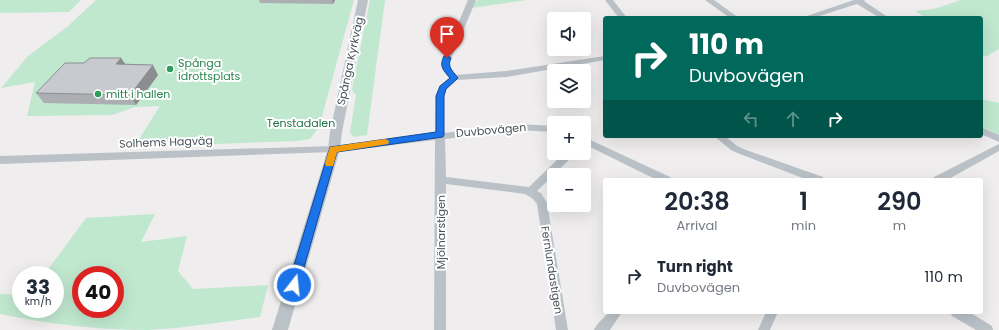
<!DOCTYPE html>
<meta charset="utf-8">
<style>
:root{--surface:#fff;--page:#f6f6f7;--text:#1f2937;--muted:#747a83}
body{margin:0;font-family:Poppins,sans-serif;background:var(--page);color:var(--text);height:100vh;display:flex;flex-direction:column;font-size:15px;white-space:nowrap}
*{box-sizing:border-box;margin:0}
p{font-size:13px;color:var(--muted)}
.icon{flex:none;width:22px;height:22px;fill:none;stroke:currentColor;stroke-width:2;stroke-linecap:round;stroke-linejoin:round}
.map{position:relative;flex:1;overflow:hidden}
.sheet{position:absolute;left:603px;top:178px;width:380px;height:136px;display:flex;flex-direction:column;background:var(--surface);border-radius:4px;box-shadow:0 4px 16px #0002}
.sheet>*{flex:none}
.banner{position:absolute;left:603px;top:16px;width:380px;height:122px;border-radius:4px;box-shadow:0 4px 16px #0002;background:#00695c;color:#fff;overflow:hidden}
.buttons{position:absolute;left:547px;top:12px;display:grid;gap:8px}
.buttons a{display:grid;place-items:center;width:44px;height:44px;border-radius:4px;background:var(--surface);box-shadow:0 4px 16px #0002;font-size:20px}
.speed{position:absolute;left:12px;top:266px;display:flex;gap:8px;font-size:20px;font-weight:700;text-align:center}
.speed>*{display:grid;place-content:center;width:52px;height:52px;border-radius:50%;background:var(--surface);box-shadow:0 4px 16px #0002;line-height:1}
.speed small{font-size:10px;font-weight:400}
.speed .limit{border:6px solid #d22;background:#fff;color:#111}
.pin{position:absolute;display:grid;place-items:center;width:34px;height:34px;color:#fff;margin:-41px -17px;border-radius:50% 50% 50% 0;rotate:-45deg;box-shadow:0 0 4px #0007}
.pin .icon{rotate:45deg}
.me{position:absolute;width:44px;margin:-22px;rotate:16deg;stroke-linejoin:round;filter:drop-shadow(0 0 3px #0008)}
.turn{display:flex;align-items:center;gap:14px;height:84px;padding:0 20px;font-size:18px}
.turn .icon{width:52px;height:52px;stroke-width:2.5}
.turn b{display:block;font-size:28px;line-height:34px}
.lanes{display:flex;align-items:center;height:38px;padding:0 20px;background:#0003;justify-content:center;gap:20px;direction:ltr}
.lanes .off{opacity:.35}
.eta{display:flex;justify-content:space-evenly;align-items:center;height:68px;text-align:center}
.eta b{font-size:24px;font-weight:600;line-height:28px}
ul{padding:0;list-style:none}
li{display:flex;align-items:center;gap:12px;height:60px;padding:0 20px}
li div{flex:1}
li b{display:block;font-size:15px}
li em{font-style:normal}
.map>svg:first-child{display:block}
.green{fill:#c0e8cf;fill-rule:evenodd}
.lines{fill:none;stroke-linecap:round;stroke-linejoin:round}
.minor{fill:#bac2c8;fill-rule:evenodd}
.tertiary{fill:#bac2c8;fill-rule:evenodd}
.wall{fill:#acaeb2}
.shaded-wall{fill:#8c8d91}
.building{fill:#c8cacf;stroke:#8c8d91}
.route{fill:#1a73e8;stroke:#114b97}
.slow{fill:#f59e0b}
.leisure-dot{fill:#2e9e5b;stroke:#fff;stroke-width:1.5}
.labels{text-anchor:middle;stroke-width:4;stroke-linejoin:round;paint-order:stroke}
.street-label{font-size:11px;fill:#485158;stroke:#fff}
.leisure-label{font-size:11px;fill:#27864d;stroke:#fff;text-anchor:start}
.park-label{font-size:11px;fill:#226f46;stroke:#fff}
</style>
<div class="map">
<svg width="999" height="330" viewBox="0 0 999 330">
<rect width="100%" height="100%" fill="#efeded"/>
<g class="green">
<path d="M0,0H81L69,12L0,13Z"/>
<path d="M96,0H354L319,127L310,139L297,141L134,147L160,106L135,107L112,115L27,116L35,82L1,88L28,56L67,27Z"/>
<path d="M370,0H385L367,135L354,137L350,133L356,94H354L352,89Z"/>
<path d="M478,0H527L472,8L473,3Z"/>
<path d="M961,0H999V49L987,56H981V18H926L915,11L934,9Z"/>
<path d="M981,99L999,103V135L981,126Z"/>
<path d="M155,214L141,242L187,236L178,271L193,289L268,285L260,317C223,322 185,328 148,330C98,330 48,324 0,314V294L21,295V309H55V275H44L86,218ZM81,275H115V309H81Z"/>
</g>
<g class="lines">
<g class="minor">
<path d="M468,0H476L449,64L451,69L456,75L506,71L605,56V60L506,77L457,80L447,89L444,96V133L518,124L554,126V132L518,130L445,139L446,177L529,187L562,155H568L570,158L568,161L537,191L541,193L547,203L568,330H556L537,204L533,199L525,194L446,184V330H434L435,140L334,152L0,164V156L334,146L435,134L436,96L440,86L449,78L443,70L441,64Z"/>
<path d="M605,0H613L627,18H619Z"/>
<path d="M705,0H714L739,18H730Z"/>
<path d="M854,0H865L864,1L889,18H880L857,4L813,18H801Z"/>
<path d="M981,127L999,135V142L981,134Z"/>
<path d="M714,136H725L737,146L746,150L823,177L824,180H808L740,154L731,150Z"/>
<path d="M584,137L670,177L671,180H657L584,144Z"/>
<path d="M999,144V151L947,180H933L934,177Z"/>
<path d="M609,312H622L610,330H594C596,324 604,318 609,312Z"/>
<path d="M766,312H778L770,330H758Z"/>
<path d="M950,312H969L992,326L993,330H976L952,316Z"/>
</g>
<path class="tertiary" d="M358,0H368L342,132L340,149L288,330H272L328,149L330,132Z"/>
</g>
<g class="wall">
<path d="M259,0H335L333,4L260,3Z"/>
<path d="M121,58L125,64L158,75L136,105L44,103L36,93L84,63Z"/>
</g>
<g class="shaded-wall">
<path d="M332,0H335L333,4Z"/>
<path d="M121,58L128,68L116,64Z"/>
<path d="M153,65L158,75L136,105L130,95Z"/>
</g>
<path class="building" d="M90,58H121L116,64L153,65L130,95L36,93L65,63H84Z"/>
<path class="route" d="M447,55L451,58C447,67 452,70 458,78L446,89L444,96V135L443,137L337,152L299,285L298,288L294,290L290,288L288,285L330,147L436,132V96L440,86L450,78C443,70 439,66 444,56Z"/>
<path class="slow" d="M385,139L388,140L389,142L388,144L337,152L333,166H326L325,163L330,147Z"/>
<g class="leisure-dot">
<circle cx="170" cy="69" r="4"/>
<circle cx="98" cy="94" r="4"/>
</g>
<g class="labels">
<g class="street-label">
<text transform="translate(350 61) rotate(-78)" y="4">Spånga Kyrkväg</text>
<text transform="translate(491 130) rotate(-5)" y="4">Duvbovägen</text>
<text transform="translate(166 142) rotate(-2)" y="4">Solhems Hagväg</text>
<text transform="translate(441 232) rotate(-90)" y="4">Mjölnarstigen</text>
<text transform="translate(552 270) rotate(81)" y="4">Fernlundastigen</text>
</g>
<g class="leisure-label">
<text x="178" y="67">Spånga<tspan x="178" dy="13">idrottsplats</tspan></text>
<text x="106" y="98">mitt i hallen</text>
</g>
<g class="park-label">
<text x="301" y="127">Tenstadalen</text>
</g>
</g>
</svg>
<div class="buttons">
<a><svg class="icon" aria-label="sound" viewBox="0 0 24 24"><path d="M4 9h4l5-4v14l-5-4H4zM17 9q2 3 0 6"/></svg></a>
<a><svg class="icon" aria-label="layers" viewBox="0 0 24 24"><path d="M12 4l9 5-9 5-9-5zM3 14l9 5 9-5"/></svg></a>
<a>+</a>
<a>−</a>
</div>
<div class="speed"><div>33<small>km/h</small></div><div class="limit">40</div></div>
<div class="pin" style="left:447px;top:58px;background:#d93025"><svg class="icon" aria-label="arrive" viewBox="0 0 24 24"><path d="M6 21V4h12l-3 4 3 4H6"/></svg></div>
<svg class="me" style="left:294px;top:285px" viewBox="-20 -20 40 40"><circle r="17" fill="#1a73e8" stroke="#fff" stroke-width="3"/><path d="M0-11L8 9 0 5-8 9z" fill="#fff"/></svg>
<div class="banner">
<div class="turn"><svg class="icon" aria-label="right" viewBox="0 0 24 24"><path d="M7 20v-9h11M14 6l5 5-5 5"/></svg><div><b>110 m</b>Duvbovägen</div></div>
<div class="lanes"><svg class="icon off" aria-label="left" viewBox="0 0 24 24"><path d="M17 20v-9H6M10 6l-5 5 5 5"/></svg><svg class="icon off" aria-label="ahead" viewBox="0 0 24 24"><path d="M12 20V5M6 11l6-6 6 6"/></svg><svg class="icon" aria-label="right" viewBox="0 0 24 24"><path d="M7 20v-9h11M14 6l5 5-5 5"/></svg></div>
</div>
<section class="sheet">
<div class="eta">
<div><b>20:38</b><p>Arrival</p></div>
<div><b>1</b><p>min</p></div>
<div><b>290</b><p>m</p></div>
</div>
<ul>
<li><svg class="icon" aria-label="right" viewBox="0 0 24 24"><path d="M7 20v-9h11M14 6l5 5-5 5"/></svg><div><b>Turn right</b><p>Duvbovägen</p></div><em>110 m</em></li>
</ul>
</section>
</div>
